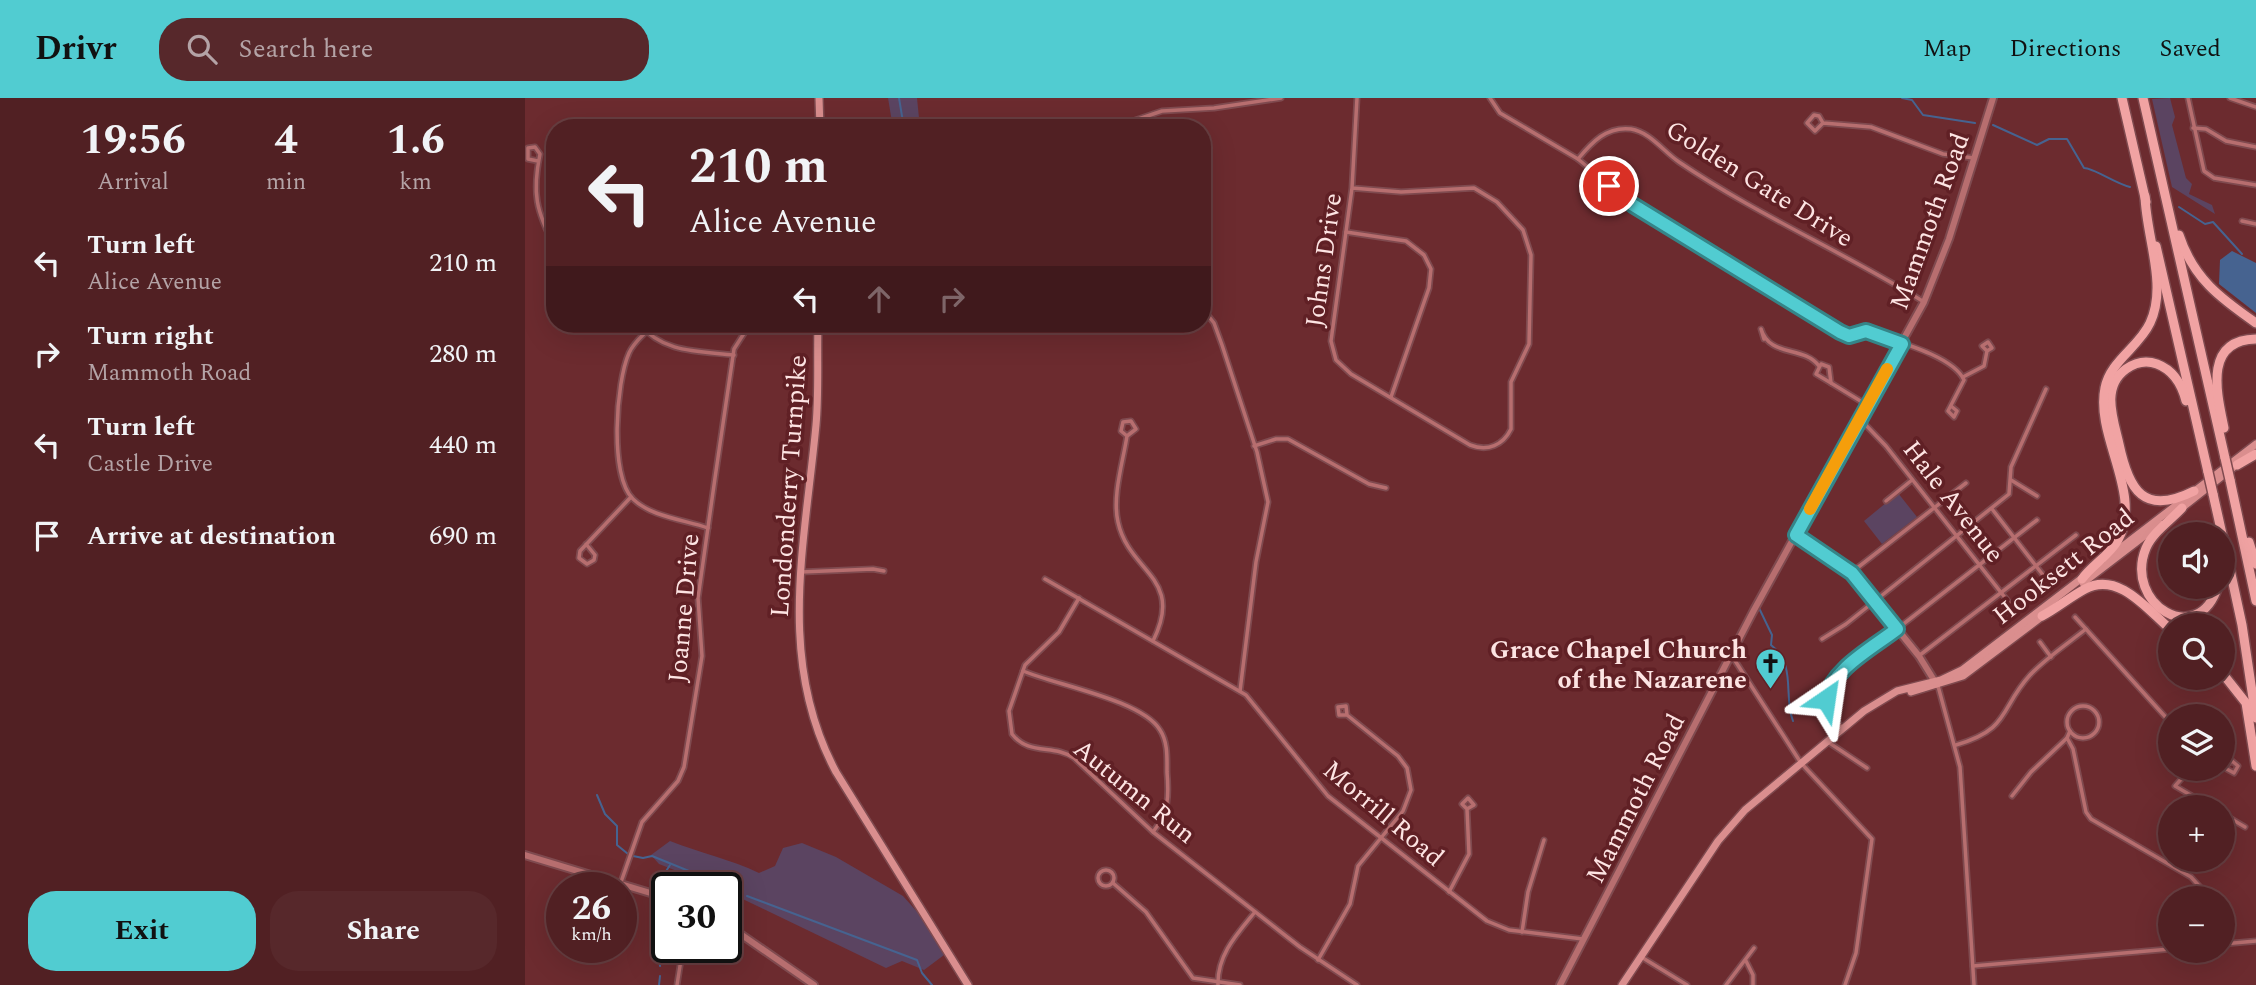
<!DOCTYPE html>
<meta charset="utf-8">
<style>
:root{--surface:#512023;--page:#57282b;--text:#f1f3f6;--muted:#b4a3a6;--line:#673e41;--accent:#51ccd1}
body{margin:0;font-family:Spectral,serif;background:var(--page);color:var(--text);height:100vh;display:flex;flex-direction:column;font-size:26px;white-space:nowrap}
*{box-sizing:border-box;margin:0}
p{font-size:23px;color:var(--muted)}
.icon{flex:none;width:38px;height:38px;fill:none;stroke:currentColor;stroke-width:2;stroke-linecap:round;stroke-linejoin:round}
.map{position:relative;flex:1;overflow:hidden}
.side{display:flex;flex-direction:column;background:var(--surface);width:525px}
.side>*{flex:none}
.banner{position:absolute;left:21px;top:21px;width:665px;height:214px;border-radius:28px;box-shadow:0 7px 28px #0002,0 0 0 2px var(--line);background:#512023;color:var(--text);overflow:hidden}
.controls{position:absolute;left:1633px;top:424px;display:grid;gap:14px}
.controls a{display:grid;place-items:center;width:77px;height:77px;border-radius:50%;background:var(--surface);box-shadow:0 7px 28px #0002,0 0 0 2px var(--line);font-size:35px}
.speed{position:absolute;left:21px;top:774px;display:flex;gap:14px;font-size:35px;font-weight:700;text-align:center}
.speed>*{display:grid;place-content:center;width:91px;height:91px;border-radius:50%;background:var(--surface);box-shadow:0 7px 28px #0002,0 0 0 2px var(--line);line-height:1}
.speed small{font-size:18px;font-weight:400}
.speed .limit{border:4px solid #111;border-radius:10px;background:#fff;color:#111}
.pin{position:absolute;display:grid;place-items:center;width:60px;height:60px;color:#fff;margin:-30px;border:4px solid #fff;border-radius:50%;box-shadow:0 2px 7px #0007}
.me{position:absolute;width:77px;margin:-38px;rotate:32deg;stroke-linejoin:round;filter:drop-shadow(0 0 5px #0008)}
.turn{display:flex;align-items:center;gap:24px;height:147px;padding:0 28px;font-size:32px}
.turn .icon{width:91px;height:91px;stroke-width:2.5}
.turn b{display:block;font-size:49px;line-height:60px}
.lanes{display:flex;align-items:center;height:66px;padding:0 28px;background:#0003;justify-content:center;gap:35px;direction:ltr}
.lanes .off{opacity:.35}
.eta{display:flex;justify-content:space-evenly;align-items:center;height:119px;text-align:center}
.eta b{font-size:42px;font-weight:700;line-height:49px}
.button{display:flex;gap:14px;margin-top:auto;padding:14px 28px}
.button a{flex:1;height:80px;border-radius:28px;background:var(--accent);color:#111;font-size:28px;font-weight:700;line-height:80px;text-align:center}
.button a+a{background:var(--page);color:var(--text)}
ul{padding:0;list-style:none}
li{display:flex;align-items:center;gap:21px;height:91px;padding:0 28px}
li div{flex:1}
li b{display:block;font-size:26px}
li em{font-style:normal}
header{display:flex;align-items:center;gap:42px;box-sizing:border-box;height:98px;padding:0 35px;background:var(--accent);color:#111}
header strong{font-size:33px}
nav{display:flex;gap:38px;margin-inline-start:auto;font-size:24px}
.search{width:490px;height:63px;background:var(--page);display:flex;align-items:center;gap:18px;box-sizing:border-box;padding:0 24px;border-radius:28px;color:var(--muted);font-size:26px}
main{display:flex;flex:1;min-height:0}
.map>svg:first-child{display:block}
.green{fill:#5b4461}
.water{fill:#466390}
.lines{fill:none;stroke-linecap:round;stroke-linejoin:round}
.stream{stroke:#466390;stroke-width:2}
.street-casing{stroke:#7f4a4f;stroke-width:7}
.secondary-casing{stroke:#7f4a4f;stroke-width:10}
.primary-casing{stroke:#7f4a4f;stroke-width:10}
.highway-casing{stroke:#7f4a4f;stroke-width:12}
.street{stroke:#b76e6f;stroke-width:3.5}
.secondary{stroke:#b76e6f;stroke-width:6}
.primary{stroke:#da8e8e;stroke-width:7}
.highway{stroke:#f1a3a3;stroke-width:9}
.highway-bridge-casing{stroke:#7f4a4f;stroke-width:12;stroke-linecap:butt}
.highway-bridge{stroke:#f1a3a3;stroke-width:9}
.route-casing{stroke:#358588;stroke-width:18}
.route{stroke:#51ccd1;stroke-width:12}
.slow{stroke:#f59e0b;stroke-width:12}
.labels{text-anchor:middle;stroke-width:7;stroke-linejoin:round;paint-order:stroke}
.street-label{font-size:26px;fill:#fde4e3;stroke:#602025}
.poi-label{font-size:26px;font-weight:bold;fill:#fde4e3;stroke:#602025;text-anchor:end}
</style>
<header>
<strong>Drivr</strong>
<div class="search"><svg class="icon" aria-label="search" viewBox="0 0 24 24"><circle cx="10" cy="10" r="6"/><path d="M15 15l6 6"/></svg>Search here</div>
<nav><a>Map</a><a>Directions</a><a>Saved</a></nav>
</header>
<main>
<section class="side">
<div class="eta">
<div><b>19:56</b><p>Arrival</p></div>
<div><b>4</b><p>min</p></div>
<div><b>1.6</b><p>km</p></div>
</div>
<ul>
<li><svg class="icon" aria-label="left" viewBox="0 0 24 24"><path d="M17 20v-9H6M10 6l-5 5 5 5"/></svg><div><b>Turn left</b><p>Alice Avenue</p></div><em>210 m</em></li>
<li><svg class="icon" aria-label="right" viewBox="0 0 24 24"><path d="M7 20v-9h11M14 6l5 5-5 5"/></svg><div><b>Turn right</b><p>Mammoth Road</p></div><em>280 m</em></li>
<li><svg class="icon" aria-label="left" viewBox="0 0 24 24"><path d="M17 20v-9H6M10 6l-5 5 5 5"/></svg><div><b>Turn left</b><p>Castle Drive</p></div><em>440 m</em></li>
<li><svg class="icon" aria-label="arrive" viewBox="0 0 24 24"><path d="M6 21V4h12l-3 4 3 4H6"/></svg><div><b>Arrive at destination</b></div><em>690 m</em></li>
</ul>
<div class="button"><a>Exit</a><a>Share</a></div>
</section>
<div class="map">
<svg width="1731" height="887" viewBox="0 0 1731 887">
<rect width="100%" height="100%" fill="#6c2b2f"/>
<g class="green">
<path d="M392,0L395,30H368L363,0Z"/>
<path d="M1645,0L1650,19L1647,27L1661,80L1667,86L1664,96L1687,107L1690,116L1647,89L1627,1Z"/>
<path d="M1373,395L1392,419L1357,446L1339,423Z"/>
<path d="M145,743C175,755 205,761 234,775L250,768L258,750L277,745L311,759L378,798L395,817L419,857L399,872L377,863L361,870L201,793V789H193L134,766L126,757Z"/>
</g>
<path class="water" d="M1707,153L1731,165V215L1694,186L1695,162Z"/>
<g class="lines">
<g class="stream">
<path d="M374,0L379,30"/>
<path d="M1377,0L1387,2L1398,17L1450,25"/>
<path d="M1468,27L1512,47L1524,41H1542L1559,70C1569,70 1589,85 1605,89"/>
<path d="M1654,109L1680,126L1688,124L1717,156"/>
<path d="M1234,510L1247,537L1246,547C1272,567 1258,598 1268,623"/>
<path d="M72,697L80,716L92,728V747L103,756"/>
<path d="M108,758L118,760L127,758L218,795"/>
<path d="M126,791V785L138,778L145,767"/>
<path d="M127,798L135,868"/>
<path d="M222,798L392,862L397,875L407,887"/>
<path d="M134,887L135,878"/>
</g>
<defs>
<g id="street">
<path d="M965,0L975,15L1053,61L1108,107L1311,233L1324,238L1333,233H1341C1366,242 1428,257 1439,282L1423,313L1429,319L1432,313L1426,308"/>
<path d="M1663,0L1679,73L1689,80L1731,87"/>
<path d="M1705,0L1731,9"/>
<path d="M1298,25L1294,18L1289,17L1282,25L1290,33L1298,25L1346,29L1418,56L1449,60"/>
<path d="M587,30L637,13L689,10L756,0"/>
<path d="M1668,30L1681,31L1701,43L1731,49"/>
<path d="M1053,61C1067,44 1082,28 1106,31C1125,34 1138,53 1154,64C1232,117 1319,154 1399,204"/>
<path d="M13,63L3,61V50L10,49L15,56C7,95 11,113 30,149"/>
<path d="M827,90L876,94L949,90L972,104L998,132L1006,157L1004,246L986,284V331C978,347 963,354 945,347L826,276L811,262L806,243L827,90L832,0"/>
<path d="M1717,123L1731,126"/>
<path d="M821,134L881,143L899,157L906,171L904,190L866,299"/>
<path d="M677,210L689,225L697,247L732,354L743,404L731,464L715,593"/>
<path d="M115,226C137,255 174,253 209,257"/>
<path d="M121,234C115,240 108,246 104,255C91,284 84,378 108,401C126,419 161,422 183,430"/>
<path d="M1239,241L1236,231C1245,260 1278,247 1294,268"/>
<path d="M1296,266L1304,269L1306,285L1291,276Z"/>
<path d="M1438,279L1459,268L1462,253L1467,250L1463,244L1457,248L1462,253"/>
<path d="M1306,285L1342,307"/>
<path d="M1335,321L1361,348L1489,511"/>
<path d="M602,338L596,333L598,324L606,323L611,331L602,338C598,364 587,398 593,424C604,475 660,479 628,543"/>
<path d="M729,348L751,341H763L844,386L861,390"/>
<path d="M1486,382L1512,398"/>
<path d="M1361,403L1387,382"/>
<path d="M1467,411L1518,477"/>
<path d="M61,446L70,457L69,462L62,466L54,460L55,453L106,399"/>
<path d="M276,474L348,471L359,473"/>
<path d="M1327,474L1441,385"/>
<path d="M520,481L721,597L803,698L962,823L984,832L1058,841"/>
<path d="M554,500L534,534L500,567L484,613L487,636C504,658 529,646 549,660L628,734L775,849L832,887"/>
<path d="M1550,519L1645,624"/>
<path d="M1297,541L1321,526L1484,396L1486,369L1521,291"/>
<path d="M1515,544L1526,559"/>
<path d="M1395,557L1551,437"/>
<path d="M1207,558L1276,665L1347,741L1331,855L1320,887"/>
<path d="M498,573C531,587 617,602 635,632C643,644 642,660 642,674C644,698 644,714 628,734"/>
<path d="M1413,588L1435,669L1449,887"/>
<circle cx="1558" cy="624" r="16"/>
<path d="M1317,630L1300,606L1303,592L1313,577L1512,422"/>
<path d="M1545,633L1542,640L1548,651L1561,714L1566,721L1666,779L1676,790L1678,800"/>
<path d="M1303,644L1342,670"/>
<path d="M1431,647C1486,631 1474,611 1505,577C1521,560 1542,546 1561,531"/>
<path d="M1707,663L1713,668L1709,675L1698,669Z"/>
<path d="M1666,670L1650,688L1686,709"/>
<path d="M1487,698L1506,674L1542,640"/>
<path d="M1698,716L1720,729"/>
<circle cx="581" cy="780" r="8"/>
<path d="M96,784L117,724L153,683L159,669L177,558L173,500L190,380L209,251L225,226"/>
<path d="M588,785L621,814L668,880L715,887"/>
<path d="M924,794L944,756L942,711L937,706L943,700L949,707L942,711"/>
<path d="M997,834L1003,794L1019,742"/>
<path d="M1698,846L1731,843"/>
<path d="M1118,860L1162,887"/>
<path d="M793,862L825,806L833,768L878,713L886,692L882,670L873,658L822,617L821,608L813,609L814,617H822"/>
<path d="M1221,863L1228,877V887"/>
<path d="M1448,868L1645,851"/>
<path d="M152,887L158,849"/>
<path d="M693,887C692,857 712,836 730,814"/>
<path d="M1201,887L1229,850"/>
</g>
<g id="secondary">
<path d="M1271,437L1327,475L1394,558L1412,587"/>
<path d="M0,757L142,800"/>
<path d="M201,826L289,887"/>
<path d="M1035,887L1229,512L1399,204L1424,141L1468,0"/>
</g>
<g id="primary">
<path d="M294,0L295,30"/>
<path d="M293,226C292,259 294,294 291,327C280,446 251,562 311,674L443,887"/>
<path d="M1653,413L1715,364"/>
<path d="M1581,461L1731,346"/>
<path d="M1558,485L1635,426"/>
<path d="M1386,594L1438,578L1519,517"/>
<path d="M1097,887L1193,743L1220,712L1339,613L1372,593L1416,582L1437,572L1561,477"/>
</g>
<g id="highway">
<path d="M1597,0L1621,104"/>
<path d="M1618,0L1700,360"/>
<path d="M1654,137C1668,180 1695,200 1731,225"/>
<path d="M1631,148L1683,374"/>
<path d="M1661,303C1657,287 1648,272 1632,266C1621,262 1611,264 1601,271C1576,289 1588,320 1594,346C1604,393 1619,418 1669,393"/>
<path d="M1699,330C1692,296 1678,242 1731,241"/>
<path d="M1712,367L1731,356"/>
<path d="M1705,382L1731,503"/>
<path d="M1688,396L1697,436"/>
<path d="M1657,410C1645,423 1628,434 1621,450C1598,506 1673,552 1693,488"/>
<path d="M1698,439L1717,527L1731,620"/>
<path d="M1724,444L1731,466"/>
<path d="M1557,481C1567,467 1585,457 1593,442C1618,395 1570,339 1580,290C1585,263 1614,249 1625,225C1643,187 1621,139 1620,98"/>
<path d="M1517,518C1532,510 1545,499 1560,491C1593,473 1622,511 1645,531"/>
<path d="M1698,576L1721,605L1731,668"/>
</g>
</defs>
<use href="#street" class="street-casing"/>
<use href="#secondary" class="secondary-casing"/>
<use href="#primary" class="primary-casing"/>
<use href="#highway" class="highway-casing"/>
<use href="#street" class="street"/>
<use href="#secondary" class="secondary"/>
<use href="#primary" class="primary"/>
<use href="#highway" class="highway"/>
<defs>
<g id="highway-bridge">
<path d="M1700,360L1705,382"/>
<path d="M1683,374L1688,396"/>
</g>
</defs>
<use href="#highway-bridge" class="highway-bridge-casing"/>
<use href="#highway-bridge" class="highway-bridge"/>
</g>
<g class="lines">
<defs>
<path id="route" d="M1084,88L1108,107L1315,234L1324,238L1341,233L1377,246L1271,437L1327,475L1372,531C1349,549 1307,571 1301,601"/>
</defs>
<use href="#route" class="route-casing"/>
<use href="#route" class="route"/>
<path class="slow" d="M1285,411L1362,271"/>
</g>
<defs>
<symbol id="church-pin" viewBox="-11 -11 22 30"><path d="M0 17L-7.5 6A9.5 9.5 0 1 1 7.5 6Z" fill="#51ccd1" stroke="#602025"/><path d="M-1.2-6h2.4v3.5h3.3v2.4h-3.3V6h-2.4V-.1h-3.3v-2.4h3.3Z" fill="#111"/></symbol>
</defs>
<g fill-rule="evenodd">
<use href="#church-pin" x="1228" y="548" width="35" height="47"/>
</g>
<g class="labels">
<g class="street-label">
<text transform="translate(1235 85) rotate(32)" y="9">Golden Gate Drive</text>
<text transform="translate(1404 123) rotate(-70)" y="9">Mammoth Road</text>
<text transform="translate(798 162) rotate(-82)" y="9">Johns Drive</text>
<text transform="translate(263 388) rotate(-86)" y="9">Londonderry Turnpike</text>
<text transform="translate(1429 403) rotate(52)" y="9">Hale Avenue</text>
<text transform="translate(1538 468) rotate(-38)" y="9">Hooksett Road</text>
<text transform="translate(158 510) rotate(-85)" y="9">Joanne Drive</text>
<text transform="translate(610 693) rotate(39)" y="9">Autumn Run</text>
<text transform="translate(1110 700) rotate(-63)" y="9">Mammoth Road</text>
<text transform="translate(859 715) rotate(40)" y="9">Morrill Road</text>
</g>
<g class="poi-label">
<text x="1222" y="560">Grace Chapel Church<tspan x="1222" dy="30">of the Nazarene</tspan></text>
</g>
</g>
</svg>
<div class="controls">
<a><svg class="icon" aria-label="sound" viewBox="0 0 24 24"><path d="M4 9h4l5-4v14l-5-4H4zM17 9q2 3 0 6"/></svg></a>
<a><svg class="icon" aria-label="search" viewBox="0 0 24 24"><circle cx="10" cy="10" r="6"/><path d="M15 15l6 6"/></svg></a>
<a><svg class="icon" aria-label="layers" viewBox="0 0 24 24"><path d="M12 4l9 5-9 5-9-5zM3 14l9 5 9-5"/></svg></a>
<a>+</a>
<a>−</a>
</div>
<div class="speed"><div>26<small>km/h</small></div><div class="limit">30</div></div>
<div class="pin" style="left:1084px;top:88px;background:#d93025"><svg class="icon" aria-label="arrive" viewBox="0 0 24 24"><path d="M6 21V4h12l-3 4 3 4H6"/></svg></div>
<svg class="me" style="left:1301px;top:601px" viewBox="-20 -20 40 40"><path d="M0-17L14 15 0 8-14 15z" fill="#51ccd1" stroke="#fff" stroke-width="4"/></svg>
<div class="banner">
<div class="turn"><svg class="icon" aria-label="left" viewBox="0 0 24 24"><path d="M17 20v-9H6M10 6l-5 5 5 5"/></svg><div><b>210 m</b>Alice Avenue</div></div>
<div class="lanes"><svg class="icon" aria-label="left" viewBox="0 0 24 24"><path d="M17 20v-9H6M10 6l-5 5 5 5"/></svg><svg class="icon off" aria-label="ahead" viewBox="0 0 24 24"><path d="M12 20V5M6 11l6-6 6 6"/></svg><svg class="icon off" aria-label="right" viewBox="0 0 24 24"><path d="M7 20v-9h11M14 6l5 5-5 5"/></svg></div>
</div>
</div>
</main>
